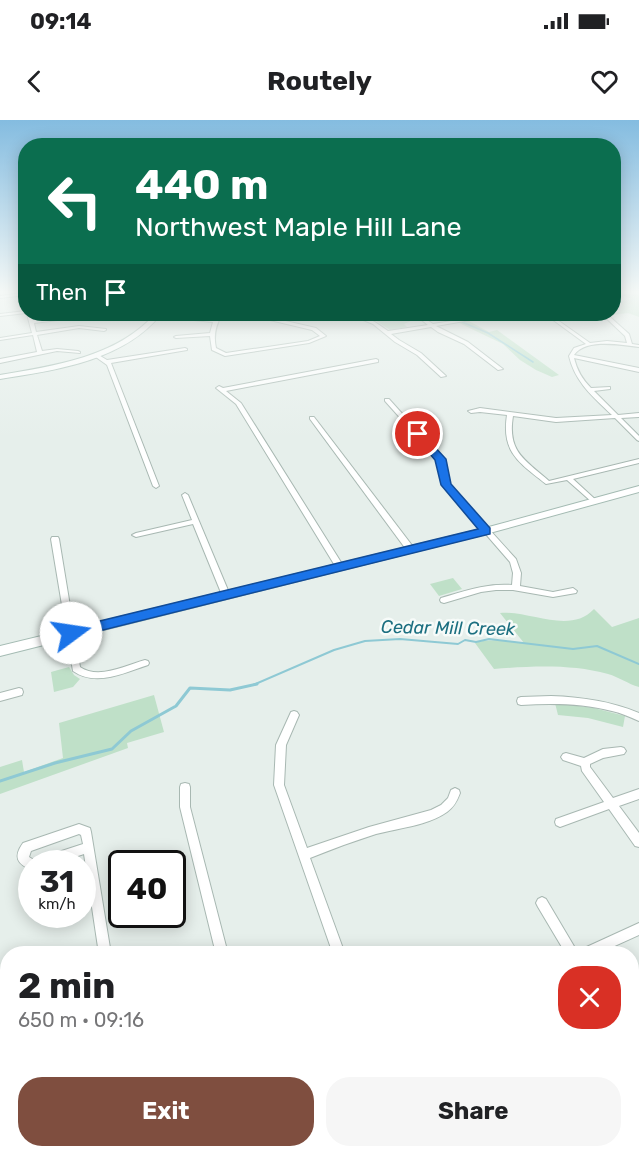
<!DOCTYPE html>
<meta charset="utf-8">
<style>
:root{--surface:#fff;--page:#f6f6f6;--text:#202124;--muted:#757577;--accent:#7f4e3f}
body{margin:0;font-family:Rubik,sans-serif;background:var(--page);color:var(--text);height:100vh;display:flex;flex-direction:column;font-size:22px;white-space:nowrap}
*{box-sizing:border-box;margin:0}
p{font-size:20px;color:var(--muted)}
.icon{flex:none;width:33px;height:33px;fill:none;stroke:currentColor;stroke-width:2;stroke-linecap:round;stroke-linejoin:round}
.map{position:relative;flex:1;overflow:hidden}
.drawer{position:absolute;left:0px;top:826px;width:639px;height:212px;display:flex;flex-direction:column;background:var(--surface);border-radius:24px 24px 0 0;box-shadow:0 3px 15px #0003}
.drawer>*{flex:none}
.top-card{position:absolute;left:18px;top:18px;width:603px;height:183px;border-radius:24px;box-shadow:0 3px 15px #0003;background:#0b6e4f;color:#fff;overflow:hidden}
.speed{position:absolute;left:18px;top:730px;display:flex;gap:12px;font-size:30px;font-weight:700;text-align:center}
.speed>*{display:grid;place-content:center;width:78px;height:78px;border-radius:50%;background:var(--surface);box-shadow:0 3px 15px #0003;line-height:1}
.speed small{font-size:15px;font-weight:400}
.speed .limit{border:3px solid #111;border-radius:9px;background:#fff;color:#111}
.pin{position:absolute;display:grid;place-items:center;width:51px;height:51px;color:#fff;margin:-26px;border:3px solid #fff;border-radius:50%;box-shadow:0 2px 6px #0007}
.me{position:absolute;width:66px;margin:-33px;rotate:76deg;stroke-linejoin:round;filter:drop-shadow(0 0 4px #0008)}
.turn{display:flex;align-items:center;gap:21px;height:126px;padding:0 18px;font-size:27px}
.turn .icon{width:78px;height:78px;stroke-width:2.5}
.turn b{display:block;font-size:42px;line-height:51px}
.then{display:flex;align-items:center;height:57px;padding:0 18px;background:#0003;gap:12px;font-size:22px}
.round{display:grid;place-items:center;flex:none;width:63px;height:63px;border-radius:24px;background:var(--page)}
.overview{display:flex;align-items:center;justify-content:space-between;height:102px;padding:0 18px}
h1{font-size:36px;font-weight:700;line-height:45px}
.action{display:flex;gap:12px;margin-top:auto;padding:12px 18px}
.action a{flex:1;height:69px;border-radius:24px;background:var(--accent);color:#fff;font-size:24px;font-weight:700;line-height:69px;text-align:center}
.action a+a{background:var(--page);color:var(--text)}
.status{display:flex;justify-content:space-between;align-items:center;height:42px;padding:0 30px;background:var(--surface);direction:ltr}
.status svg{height:16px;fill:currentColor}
header{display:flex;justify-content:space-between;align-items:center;height:78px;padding:0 18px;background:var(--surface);font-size:27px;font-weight:700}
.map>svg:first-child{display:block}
.green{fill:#bfe0c8}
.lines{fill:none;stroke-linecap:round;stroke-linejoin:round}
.stream-far2{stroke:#8ec9d4;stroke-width:1.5}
.stream-far1{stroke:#8ec9d4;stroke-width:2}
.stream{stroke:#8ec9d4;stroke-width:3}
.street-casing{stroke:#a8b8b2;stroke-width:2}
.secondary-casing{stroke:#a4bbb3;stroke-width:2}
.street{fill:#fff;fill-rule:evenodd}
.secondary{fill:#fff;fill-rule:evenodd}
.route{fill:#1a73e8;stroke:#114b97;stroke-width:1.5}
.labels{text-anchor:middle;stroke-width:5;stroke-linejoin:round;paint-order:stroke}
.water-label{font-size:18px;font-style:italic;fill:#1c6f80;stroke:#f7fbf9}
</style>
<div class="status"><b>09:14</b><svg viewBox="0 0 49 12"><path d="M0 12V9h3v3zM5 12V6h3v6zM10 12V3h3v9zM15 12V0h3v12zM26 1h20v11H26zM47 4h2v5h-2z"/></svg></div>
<header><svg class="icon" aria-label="back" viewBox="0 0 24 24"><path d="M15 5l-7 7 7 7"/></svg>Routely<svg class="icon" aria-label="heart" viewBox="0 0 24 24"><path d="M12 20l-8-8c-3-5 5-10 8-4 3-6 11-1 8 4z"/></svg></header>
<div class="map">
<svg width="639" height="1037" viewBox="0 0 639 1037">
<rect width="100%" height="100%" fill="#e6efeb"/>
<g class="green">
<path d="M614,173L639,175V197L628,193L612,195L620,191L614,187V183L632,179Z"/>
<path d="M385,194H412L418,198L404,204L407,207L390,210L372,198Z"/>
<path d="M467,200L489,212L497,210L559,255L552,257L536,250L520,240L503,224L457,202Z"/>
<path d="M453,458L462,469L439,476L430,464Z"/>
<path d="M594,489L612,507L639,498V567C628,564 619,557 608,554C571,544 533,546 494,549L475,523C489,518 509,521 524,523L500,493C529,490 570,515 594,489Z"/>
<path d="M69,547L74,555L80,559L73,567L54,572L51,552Z"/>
<path d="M154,575L164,612L127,623L128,628L0,674V647L22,640L24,652L63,638L59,603Z"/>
<path d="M555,583L594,588L625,596L623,607L588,598L558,595Z"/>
</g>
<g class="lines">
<g class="stream-far2">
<path d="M448,194L454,197"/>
<path d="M462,202L488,213L533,242"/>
</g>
<path class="stream-far1" d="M253,565L334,530L365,521L400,519L458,524L465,520L476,522L489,519L573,529L597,526L639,544"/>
<path class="stream" d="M0,661L55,643L112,629L131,611L176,586L190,568L230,570L257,564"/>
<defs>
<g id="street">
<path d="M22,173H26V175L0,178V176Z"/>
<path d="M26,191V193L0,196V194Z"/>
<path d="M27,194H31L33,200L89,194L174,196L214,200L218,194H222C216,205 213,215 216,228L226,233L308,221L320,216L312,210L249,195V194H255L316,208L326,216L309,223L225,236L212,230L210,216L176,218L174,217L176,216L210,213L213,202L174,198L89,196L34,203L36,212L79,206L106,209V210L104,211L79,208L37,215L42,231L57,229L78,231L80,232V233L57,231L0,243V239L37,232L33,215L0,220V218L32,213Z"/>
<path d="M349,194C363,193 377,203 388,211L428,205L414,194H418L433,204L494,194H501L499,195L436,206L468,222L503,249L498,250L464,224L438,212L431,207L391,214L399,220L421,233L446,256L441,257L417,235L395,222L373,204Z"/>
<path d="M545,194H549L590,223L607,221L627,223L625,216L606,198L610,197L629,214L632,224L639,225V227C621,225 586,218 574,235L639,248V252L574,238C577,250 582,259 591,268L610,267V269L594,271L618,295L639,293V297L621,298L639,316V321L637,320L615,298L556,302L513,296C507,332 525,340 549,361L639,339V343L573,359L597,381V383H593L567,360L546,364C520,343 501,333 507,295L480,292L471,293L468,291L480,288L556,298L612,295C593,277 575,262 569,236L574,228L586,224Z"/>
<path d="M185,228L187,229V230L111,243L159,366L156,368L153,366L107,245L93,235L97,234L107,240Z"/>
<path d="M376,239L378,240V242L226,271L241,283L344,447L340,449H337L236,284L216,268L219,266L223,268Z"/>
<path d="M385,279H389L442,338L449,365L516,439L521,453L520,466L553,472L573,468L577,471L576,473L553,477L513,470H496L481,472L444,483L441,482L440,480L441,478C465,471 487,463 512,465L513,453L510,442L444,366L437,339L385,281Z"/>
<path d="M310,297H314L414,428L415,430L414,432H408L310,299Z"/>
<path d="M185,373L188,375L230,475L229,477L226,478L222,475L193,404L136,417L132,415L136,413L192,400L182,375Z"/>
<path d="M52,417H58L59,419L80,547C99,560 126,545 145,540L148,541L149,543L148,545C124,553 96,567 73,551L51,419Z"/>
<path d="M19,568L22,569L23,572L22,575L0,581V573Z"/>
<path d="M551,576C582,577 610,581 639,593V601C630,597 621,593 612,591C582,583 551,583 521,585L518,584L517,581L518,578L521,577Z"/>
<path d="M294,591L297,592L299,595L286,625L284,665L307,728L369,707L431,690L441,685L448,678L451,670L455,668L459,670L460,673C457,681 454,687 447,692C427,706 399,708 376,714C354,721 332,729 310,738L345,834H333L274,665L276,625L291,592Z"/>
<path d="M621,627L624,628L626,631L624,634L603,638L590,644V647L613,678L639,669V679L619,686L639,713V727L635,726L609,689L560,707L556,705L555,702L556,699L604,682L582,651L581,646L563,640L561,637L563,634L566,633L584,638L603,629Z"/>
<path d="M185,663L189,664L190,667V687L228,834H216L180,687V667L181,664Z"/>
<path d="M79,704L90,708L91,712L111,834H99L84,734L54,744H32V750C17,744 13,737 23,723ZM79,714L81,715L83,724L34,740L29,737L31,731Z"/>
<path d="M542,777L546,779L578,833L580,830L639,803V815L597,834H566L538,787L536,783L538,779Z"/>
<path d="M8,863V875L0,878V866Z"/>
<path d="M632,928C639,933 639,945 639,955C629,950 631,937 632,928Z"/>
<path d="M0,1026H8V1030H18L20,1037H0Z"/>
<path d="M404,1030H418L420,1037H406Z"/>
</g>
<g id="secondary">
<path d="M155,194H161C124,241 56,250 0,259V255C54,246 117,237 155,194Z"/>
<path d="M639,366V372L486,414L0,536V526L485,408Z"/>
</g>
</defs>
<use href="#street" class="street-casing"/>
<use href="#secondary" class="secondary-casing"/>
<use href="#street" class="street"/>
<use href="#secondary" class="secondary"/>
</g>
<linearGradient id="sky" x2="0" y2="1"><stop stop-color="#84bce0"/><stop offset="0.54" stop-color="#f4f8f6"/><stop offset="1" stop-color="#f4f8f6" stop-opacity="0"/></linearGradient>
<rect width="639" height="318" fill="url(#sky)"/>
<path class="route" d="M415,312H421L446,339L451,364L490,408V414L71,518L67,517L65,513L67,510L71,508L478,409L441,365L435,340L415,316Z"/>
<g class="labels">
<g class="water-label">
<text transform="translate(448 508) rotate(1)" y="6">Cedar Mill Creek</text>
</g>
</g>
</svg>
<div class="speed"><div>31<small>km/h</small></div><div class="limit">40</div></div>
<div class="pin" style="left:418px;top:314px;background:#d93025"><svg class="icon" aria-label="arrive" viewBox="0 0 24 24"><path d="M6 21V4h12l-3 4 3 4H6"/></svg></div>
<svg class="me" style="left:71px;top:513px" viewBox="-20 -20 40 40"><circle r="19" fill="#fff"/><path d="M0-13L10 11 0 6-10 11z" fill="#1a73e8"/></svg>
<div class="top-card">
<div class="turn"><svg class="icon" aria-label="left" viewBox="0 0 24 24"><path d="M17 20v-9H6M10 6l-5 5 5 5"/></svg><div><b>440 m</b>Northwest Maple Hill Lane</div></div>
<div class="then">Then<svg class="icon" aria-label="arrive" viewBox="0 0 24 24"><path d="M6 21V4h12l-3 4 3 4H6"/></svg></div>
</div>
<section class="drawer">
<div class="overview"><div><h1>2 min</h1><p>650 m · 09:16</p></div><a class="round" style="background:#d93025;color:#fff"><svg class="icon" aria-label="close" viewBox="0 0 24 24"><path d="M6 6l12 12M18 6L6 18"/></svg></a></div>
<div class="action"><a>Exit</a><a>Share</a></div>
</section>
</div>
